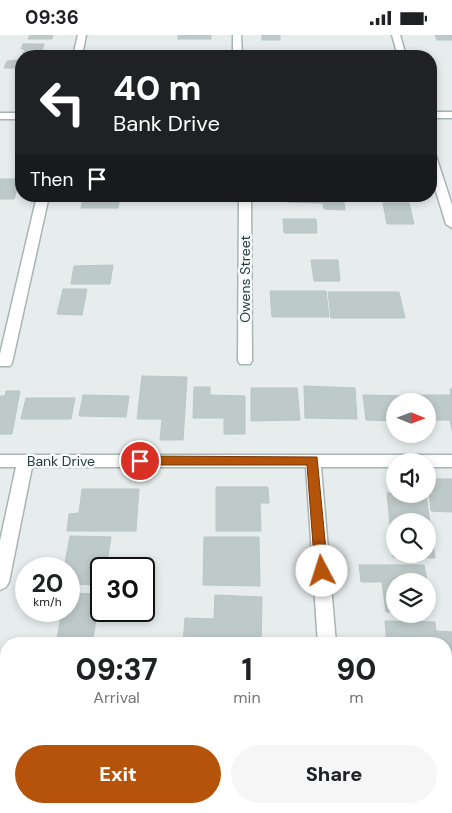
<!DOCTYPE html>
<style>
:root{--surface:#fff;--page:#f6f6f6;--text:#202124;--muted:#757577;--accent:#b45309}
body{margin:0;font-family:"DM Sans",sans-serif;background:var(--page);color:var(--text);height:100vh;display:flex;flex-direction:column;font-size:19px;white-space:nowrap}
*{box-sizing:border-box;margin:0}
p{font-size:16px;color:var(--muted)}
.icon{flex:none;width:28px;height:28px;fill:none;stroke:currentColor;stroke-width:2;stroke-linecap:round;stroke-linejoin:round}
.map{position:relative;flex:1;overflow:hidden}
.drawer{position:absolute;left:0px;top:602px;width:452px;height:176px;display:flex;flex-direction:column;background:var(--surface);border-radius:20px 20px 0 0;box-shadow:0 2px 8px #0003}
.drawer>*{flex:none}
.hud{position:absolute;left:15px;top:15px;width:422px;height:152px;border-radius:20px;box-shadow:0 2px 8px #0003;background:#202124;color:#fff;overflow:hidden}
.needle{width:32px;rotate:91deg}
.tools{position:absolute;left:386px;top:358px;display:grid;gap:10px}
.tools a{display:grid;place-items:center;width:50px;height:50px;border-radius:50%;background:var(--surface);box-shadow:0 2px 8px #0003;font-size:25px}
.speed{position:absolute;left:15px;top:522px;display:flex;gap:10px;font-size:25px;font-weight:700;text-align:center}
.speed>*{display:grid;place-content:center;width:65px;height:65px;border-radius:50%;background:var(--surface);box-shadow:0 2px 8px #0003;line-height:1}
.speed small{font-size:12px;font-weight:400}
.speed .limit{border:2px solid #111;border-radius:8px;background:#fff;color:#111}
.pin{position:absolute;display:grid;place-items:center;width:42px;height:42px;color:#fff;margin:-21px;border:2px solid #fff;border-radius:50%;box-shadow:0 1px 5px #0007}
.me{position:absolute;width:55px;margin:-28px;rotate:355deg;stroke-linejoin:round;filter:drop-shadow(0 0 4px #0008)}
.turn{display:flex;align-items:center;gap:18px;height:105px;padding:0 15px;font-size:22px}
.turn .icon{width:65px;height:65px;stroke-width:2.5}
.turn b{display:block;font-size:35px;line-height:42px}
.then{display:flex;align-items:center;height:48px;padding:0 15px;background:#0003;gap:10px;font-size:19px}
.eta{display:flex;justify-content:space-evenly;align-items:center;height:85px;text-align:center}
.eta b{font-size:30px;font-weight:800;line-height:35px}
.primary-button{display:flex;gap:10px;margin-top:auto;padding:10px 15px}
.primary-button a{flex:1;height:58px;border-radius:30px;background:var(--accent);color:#fff;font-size:20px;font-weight:800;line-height:58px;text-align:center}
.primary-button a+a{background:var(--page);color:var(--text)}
.status{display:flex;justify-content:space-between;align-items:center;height:35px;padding:0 25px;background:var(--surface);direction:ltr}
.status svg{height:14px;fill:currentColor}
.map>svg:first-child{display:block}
.building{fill:#becac9;stroke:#b9c6c5;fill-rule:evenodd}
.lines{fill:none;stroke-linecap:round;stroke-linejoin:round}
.street-casing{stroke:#a9b4b4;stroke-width:3}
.secondary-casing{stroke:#a2b4b4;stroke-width:3}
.street{fill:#fff;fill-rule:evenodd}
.secondary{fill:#fff;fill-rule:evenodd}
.route{fill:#b45309;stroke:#753606}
.labels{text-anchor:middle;stroke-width:5;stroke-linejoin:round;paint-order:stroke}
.street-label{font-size:14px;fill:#273c3d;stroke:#f6faf9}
</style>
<div class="status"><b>09:36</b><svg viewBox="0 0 49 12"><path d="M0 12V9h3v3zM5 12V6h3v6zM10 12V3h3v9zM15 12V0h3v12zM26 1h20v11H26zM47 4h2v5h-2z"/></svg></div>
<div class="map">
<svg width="452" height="778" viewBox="0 0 452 778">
<rect width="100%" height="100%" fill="#e6edec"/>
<g class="building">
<path d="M30,0H53L52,4H28Z"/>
<rect x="178" y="0" width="33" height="4"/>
<rect x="262" y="0" width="18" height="5"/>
<path d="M435,0H452V5H437Z"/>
<path d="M23,9H44L41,19H23L25,14H21Z"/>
<path d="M21,25V33H4L7,26Z"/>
<path d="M0,144H20L14,164H0Z"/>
<path d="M91,161H120L118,173H81L83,165H90Z"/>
<path d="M287,161H343L345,175L324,174L323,168L287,167Z"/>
<path d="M383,168H409L414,189H387Z"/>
<path d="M283,184H316L317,198H284Z"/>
<path d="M311,225H338L340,246H314Z"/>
<path d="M113,230L110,249H71L74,231Z"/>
<path d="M63,254H87L82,280L57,279Z"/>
<path d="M270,256H326L329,282H272Z"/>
<path d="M328,257H399L405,283H331Z"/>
<path d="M142,341L187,342L183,405H160L162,384H137Z"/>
<path d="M304,351L355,353L357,384L305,383Z"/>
<path d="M194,352H210V360L245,361V399H224V383H193Z"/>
<path d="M251,353H297L300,385L251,386Z"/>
<path d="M450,354H452V395L450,385H428V366H419L418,360H451Z"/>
<path d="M6,356H20L12,399H0V361H5Z"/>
<path d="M83,360L129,361L126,382L79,381Z"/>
<path d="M363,360L405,361V366H395V386L366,385Z"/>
<path d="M26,363H75L71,384H21Z"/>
<path d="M428,444H452V477L431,476Z"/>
<path d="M216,452H268L269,468H260L261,496H216Z"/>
<path d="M82,454H139L136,496H67L69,479L79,478Z"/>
<path d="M387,458L426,460L435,523L393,522ZM395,486H428V519H395Z"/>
<path d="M70,501L111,502L106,534H101V550L69,549V534H64Z"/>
<path d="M204,502H259L260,551L203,550Z"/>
<path d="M359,530H424L427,546H395V577H386L382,547H361Z"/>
<path d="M428,551L432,577H428Z"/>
<path d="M69,558L100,559L92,609H56L62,576H69Z"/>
<path d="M215,560L262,562L261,609H183L185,583L214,584Z"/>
<path d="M385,586L435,587L436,596L452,597V642H446V609H387Z"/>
<rect x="446" y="658" width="6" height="55"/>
<path d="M446,727H452V778H413V772H446Z"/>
<path d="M6,770V772H82L81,778H5Z"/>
</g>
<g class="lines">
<defs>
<g id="street">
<path d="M78,0H86L82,21H73Z"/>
<path d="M233,0H241L242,21H233Z"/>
<path d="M392,0H400L406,21H398Z"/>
<path d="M431,118L436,121L452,170V193L446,189L431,140Z"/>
<path d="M37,161H49L12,328L10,331H0V319Z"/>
<path d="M239,161H251L252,326L250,329H240L238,326Z"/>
<path d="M0,420H452V432H428V426H395V432H321L336,609H318L306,432H32L9,547L6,552L0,555V506L16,432H0Z"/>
<path d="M330,772H351L352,778H330Z"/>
</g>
<g id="secondary">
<rect x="431" y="77" width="21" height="6"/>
<rect x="0" y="78" width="21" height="6"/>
</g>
</defs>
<use href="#street" class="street-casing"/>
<use href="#secondary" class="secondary-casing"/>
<use href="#street" class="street"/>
<use href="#secondary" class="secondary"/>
</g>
<path class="route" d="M140,421L317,422L328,536L326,539L322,541L317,539L315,536L307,430H140L134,426Z"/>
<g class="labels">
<g class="street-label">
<text transform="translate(245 244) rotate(-90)" y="5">Owens Street</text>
<text x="61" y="431">Bank Drive</text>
</g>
</g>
</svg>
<div class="tools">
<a><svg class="needle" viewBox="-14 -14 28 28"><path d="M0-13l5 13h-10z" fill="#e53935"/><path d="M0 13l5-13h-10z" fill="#757577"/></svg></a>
<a><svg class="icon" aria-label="sound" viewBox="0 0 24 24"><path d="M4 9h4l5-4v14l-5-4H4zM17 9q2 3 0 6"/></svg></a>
<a><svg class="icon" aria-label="search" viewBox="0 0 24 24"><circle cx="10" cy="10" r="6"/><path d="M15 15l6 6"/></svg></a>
<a><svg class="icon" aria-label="layers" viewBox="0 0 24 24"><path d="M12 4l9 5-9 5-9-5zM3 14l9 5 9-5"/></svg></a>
</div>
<div class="speed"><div>20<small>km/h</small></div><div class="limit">30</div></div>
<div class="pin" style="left:140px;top:426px;background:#d93025"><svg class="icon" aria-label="arrive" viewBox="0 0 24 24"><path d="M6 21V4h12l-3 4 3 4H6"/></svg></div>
<svg class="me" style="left:322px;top:536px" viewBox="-20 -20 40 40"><circle r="19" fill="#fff"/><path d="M0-13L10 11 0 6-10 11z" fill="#b45309"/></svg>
<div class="hud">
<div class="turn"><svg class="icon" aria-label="left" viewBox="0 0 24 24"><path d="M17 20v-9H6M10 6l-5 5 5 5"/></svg><div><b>40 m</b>Bank Drive</div></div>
<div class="then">Then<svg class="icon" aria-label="arrive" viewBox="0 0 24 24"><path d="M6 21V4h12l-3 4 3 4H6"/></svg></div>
</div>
<section class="drawer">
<div class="eta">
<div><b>09:37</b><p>Arrival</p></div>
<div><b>1</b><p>min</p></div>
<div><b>90</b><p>m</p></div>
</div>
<div class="primary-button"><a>Exit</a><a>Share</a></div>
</section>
</div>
